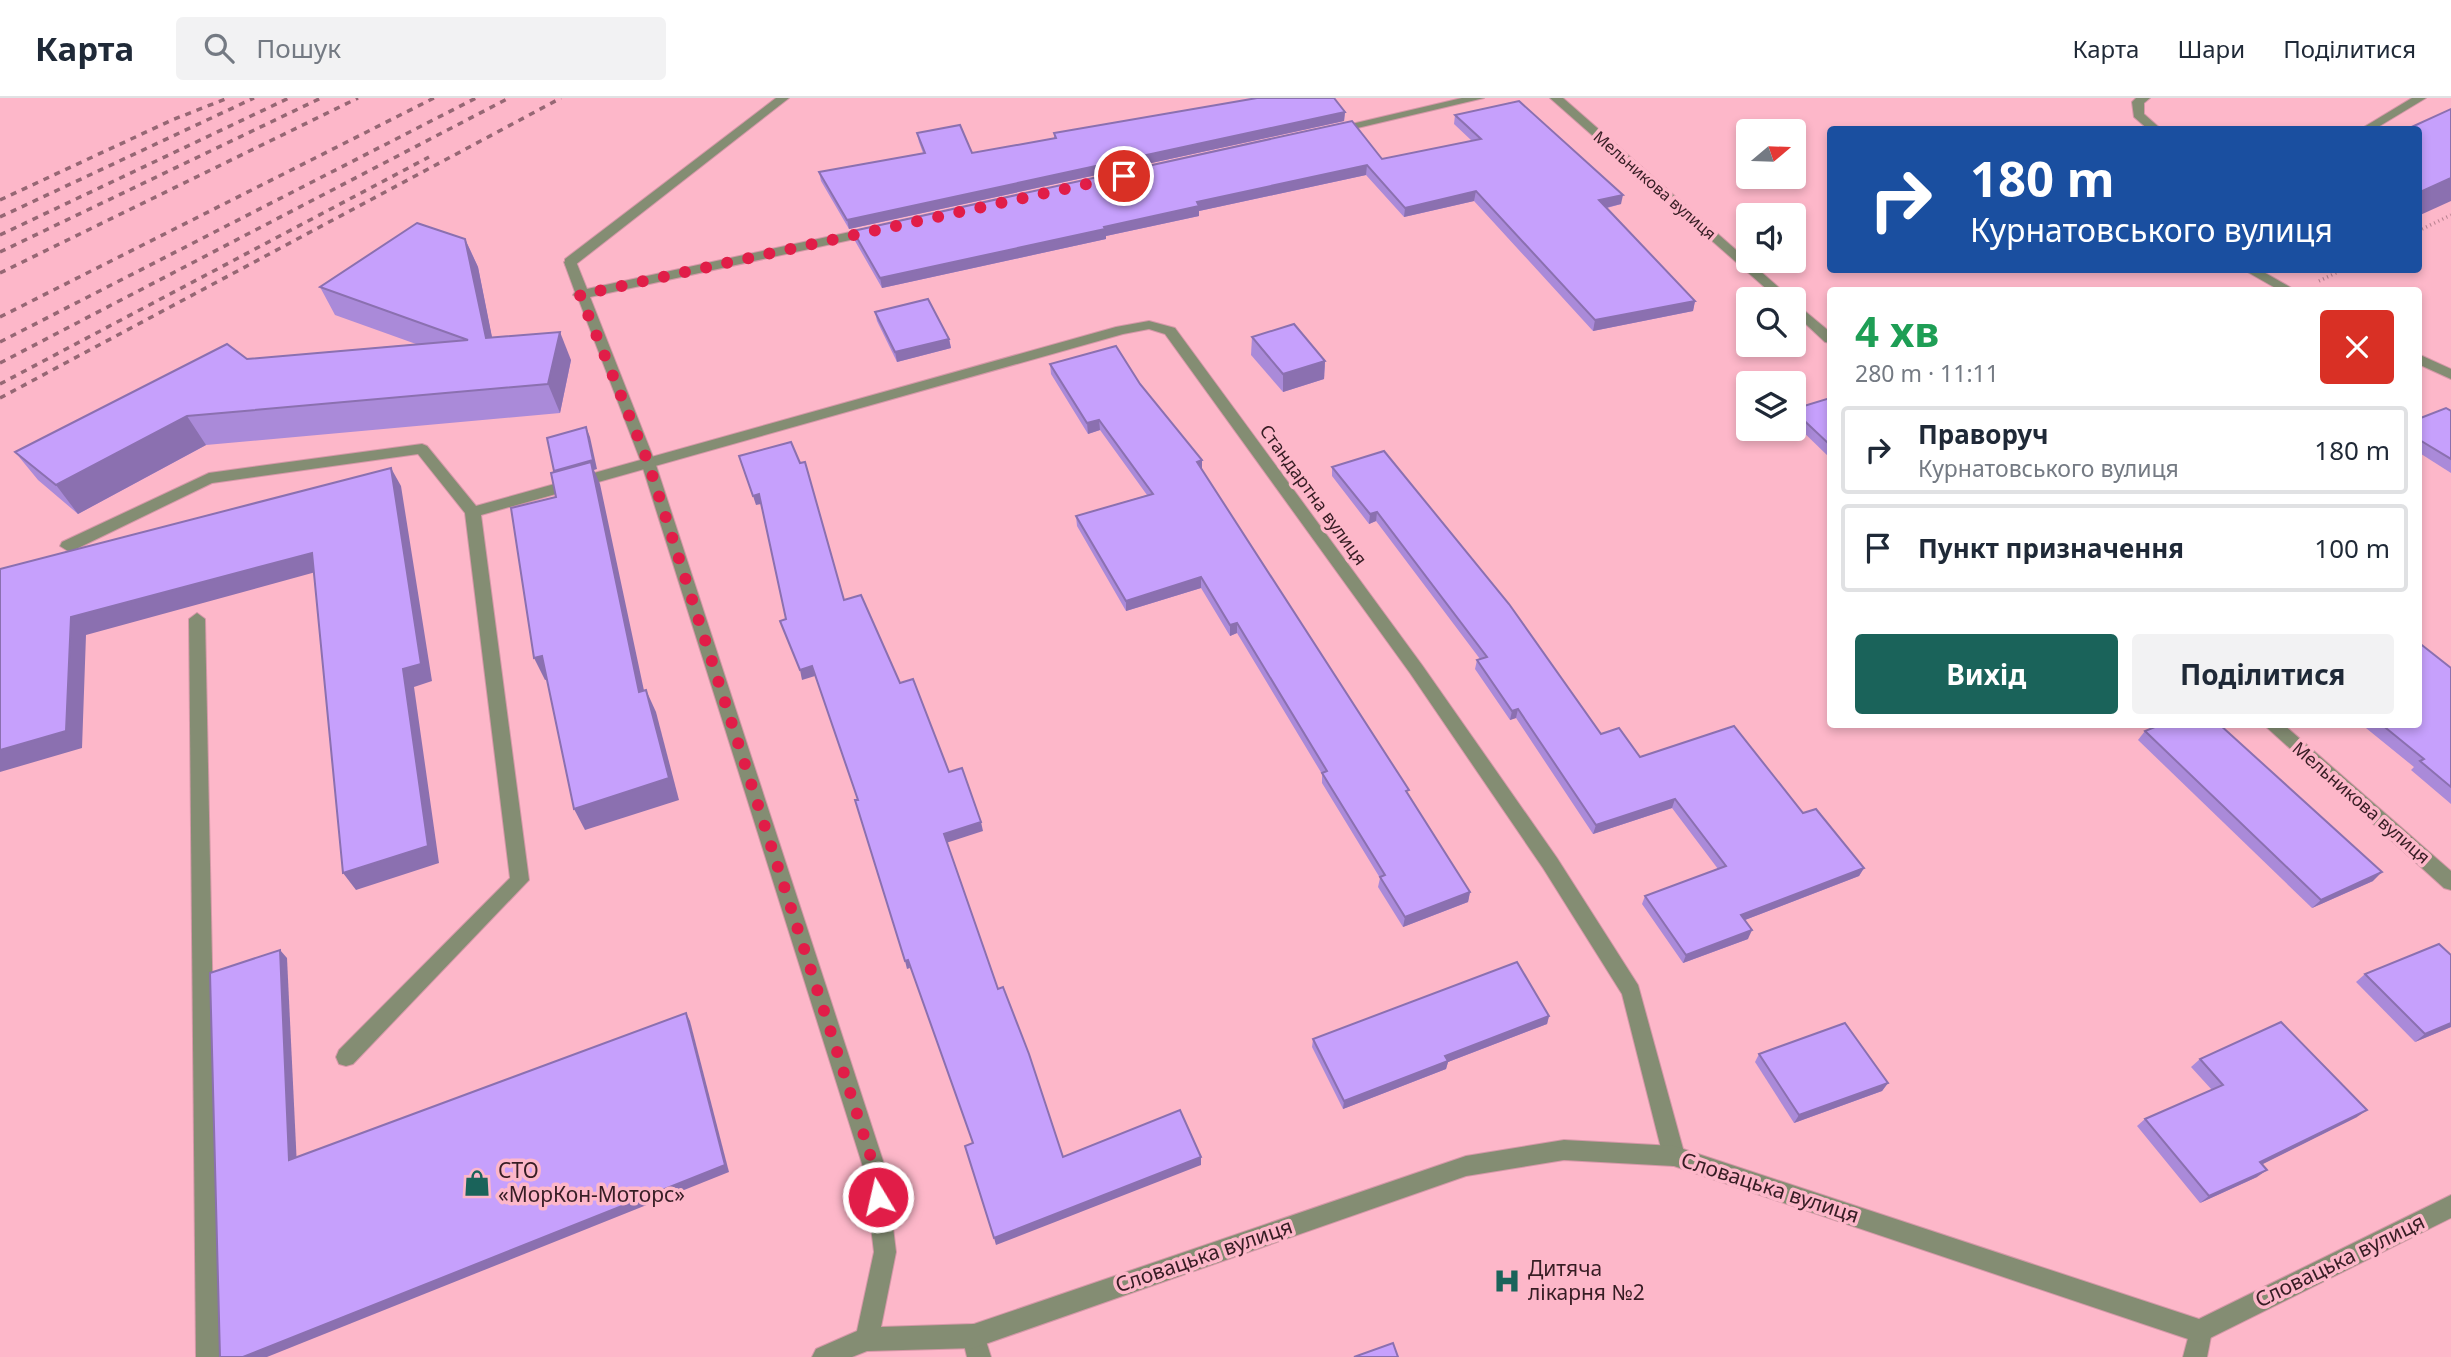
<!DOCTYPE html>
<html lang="uk">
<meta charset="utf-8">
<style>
:root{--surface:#fff;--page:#f2f2f3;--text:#1f2937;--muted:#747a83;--line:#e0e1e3;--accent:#1a635a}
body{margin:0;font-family:"Noto Sans",sans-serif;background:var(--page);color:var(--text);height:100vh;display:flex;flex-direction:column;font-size:26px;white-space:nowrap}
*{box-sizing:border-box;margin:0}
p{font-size:23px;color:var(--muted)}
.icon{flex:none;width:38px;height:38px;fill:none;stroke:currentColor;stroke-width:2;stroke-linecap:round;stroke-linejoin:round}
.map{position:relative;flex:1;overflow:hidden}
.drawer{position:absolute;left:1827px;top:189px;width:595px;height:441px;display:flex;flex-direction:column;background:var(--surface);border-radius:7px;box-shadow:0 4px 10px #0003}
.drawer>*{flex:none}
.top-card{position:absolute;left:1827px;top:28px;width:595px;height:147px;border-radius:7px;box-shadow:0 4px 10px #0003;background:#1a4fa0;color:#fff;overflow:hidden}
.needle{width:46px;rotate:71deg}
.buttons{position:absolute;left:1736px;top:21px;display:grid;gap:14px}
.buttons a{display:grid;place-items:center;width:70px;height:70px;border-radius:7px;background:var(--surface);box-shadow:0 4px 10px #0003;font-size:35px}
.pin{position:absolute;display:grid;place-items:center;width:60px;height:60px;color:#fff;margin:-30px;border:4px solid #fff;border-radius:50%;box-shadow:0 2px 7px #0007}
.me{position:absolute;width:77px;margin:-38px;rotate:351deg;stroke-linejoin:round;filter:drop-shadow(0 0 5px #0008)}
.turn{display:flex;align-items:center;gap:24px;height:147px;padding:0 28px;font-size:32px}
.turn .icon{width:91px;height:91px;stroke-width:2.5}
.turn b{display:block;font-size:49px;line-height:60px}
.round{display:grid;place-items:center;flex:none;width:74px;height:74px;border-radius:7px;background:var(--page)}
.summary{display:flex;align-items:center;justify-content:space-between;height:119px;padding:0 28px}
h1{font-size:42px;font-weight:700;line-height:52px;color:#1e9e55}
.action{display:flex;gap:14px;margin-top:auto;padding:14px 28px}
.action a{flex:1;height:80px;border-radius:7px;background:var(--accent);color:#fff;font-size:28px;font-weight:700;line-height:80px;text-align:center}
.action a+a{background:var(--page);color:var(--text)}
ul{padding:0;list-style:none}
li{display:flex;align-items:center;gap:21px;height:88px;margin:0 14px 10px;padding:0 14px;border:4px solid var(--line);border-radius:7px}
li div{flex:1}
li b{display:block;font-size:26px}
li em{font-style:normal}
header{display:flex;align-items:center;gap:42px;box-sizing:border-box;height:98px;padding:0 35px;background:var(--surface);border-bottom:2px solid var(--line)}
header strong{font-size:33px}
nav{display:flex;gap:38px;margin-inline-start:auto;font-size:24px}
.search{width:490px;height:63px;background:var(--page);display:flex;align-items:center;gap:18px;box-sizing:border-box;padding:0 24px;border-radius:7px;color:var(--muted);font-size:26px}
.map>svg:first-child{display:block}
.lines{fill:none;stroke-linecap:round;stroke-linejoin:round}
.lane-casing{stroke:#d598a8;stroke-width:2}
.street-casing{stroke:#d598a8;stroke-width:2}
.path{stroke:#b57f8d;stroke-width:3.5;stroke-dasharray:1 3.5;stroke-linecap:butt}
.lane{fill:#848d73;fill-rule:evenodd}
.street{fill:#848d73;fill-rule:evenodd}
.rail{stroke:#966774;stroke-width:3.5;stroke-dasharray:6 6;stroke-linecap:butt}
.wall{fill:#aa8ad9}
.shaded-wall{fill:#8b70b0}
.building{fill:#c6a0fc;stroke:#8b70b0;stroke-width:2}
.route{stroke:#e11d48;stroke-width:12;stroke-dasharray:0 21.6}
.labels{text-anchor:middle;stroke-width:7;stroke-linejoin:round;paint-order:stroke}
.far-street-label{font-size:16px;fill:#371d24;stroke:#fdb7c9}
.street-label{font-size:18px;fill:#371d24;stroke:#fdb7c9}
.near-poi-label{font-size:21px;fill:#371d24;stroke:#fdb7c9;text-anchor:start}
.near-street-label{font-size:21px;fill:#371d24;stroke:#fdb7c9}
</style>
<header>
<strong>Карта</strong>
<div class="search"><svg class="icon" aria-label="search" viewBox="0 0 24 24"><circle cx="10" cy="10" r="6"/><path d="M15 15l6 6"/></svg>Пошук</div>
<nav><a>Карта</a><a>Шари</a><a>Поділитися</a></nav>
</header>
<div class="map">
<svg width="2451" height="1259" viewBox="0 0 2451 1259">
<rect width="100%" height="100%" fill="#fdb7c9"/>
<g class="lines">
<defs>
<g id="lane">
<path d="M776,0H789L575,167H565V161Z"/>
<path d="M2412,0H2426L2373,32H2359Z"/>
<path d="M2244,172H2260L2295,192H2279Z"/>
<path d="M1149,223L1175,230L1422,567L1557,760L1638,887L1685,1058L1682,1065L1674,1068L1666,1065L1663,1058L1622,896L1543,770L1410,575L1165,236L1149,231L1123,236L481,417L529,782L353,966L346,968L339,966L336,959L339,952L510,780L465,415L418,356L212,385L74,452L68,453L60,448L62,444L209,375L422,346L427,348L476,408L1116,229Z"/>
<path d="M2418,256L2451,271V281L2418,266Z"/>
<path d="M197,515L205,521L220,1259H196L189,521Z"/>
<path d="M2200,1221L2208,1225L2212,1233L2207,1259H2183L2192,1225Z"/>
<path d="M974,1226L982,1230L991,1259H967L962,1238L966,1230Z"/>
</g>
<g id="street">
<path d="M1462,0H1484L1332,36L1326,32Z"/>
<path d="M1550,0H1563L1792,201H1778Z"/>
<path d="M2136,0H2150L2144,5V16L2162,32H2149L2134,19L2132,4Z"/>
<path d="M878,128L884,132L882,135L590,199L655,364L886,1072L896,1154L881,1229L974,1226L1466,1058L1564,1042L1674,1048L2199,1221L2451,1097V1120L2200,1245L1674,1068L1564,1062L1466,1078L974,1250L867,1253L852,1259H812L816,1251L857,1233L874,1154L864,1072L641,364L578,200L573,197L575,194L564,164L570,160L575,161L587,191Z"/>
<path d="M1794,204L1830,234V245L1825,244L1794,215Z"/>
<path d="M2263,626H2283L2451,773V792L2444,790Z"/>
</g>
</defs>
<use href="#lane" class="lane-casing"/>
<use href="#street" class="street-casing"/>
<g class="path">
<path d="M2418,133L2451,117"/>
<path d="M2319,183L2342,172"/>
</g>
<use href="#lane" class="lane"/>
<use href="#street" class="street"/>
<g class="rail">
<path d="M0,102L172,22L228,0"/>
<path d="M0,119L254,0"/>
<path d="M0,137L289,0"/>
<path d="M0,154L321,0"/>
<path d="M0,175L358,0"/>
<path d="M0,219L434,0"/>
<path d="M0,244L476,0"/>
<path d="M0,265L509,0"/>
<path d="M0,286L429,59"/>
<path d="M0,300L561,0"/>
</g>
</g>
<g class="wall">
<path d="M1345,14L1344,23L849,131L821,83L819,74L923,55L919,44L917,35L972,55L1054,41V35Z"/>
<path d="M1455,17L1621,106L1607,110L1695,203L1693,213L1593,233L1474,103L1404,119L1366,77L1199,113V118L1106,138V141L882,190L855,143L853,133L1382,61L1472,43L1454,26Z"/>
<path d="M465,141L478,169L492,240L571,262L560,315L206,347L78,416L38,382L15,354L247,261L416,246L335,217L320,189Z"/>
<path d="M875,214L949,241L951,250L897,264L877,223Z"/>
<path d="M1252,239L1325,263L1324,281L1283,294L1251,257Z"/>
<path d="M1050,266L1140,286L1202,362V372L1470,794L1468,804L1403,829L1378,789L1380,780L1322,685V676L1237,535L1230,538L1201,490L1126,513L1077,428L1076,418L1147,397L1100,332L1088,336L1051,276Z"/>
<path d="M1830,300V360L1794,325V311Z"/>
<path d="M2451,313V375L2418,354V321Z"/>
<path d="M1332,369L1601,636L1640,659L1803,715L1864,770L1859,778L1745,822L1748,841L1683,865L1642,806L1645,798L1718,771L1672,710L1593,736L1516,620L1510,622L1475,571L1477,562L1480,561L1376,423L1369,426L1332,378Z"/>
<path d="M2451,570V706L2411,672L2414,669L2361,626H2418Z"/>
<path d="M2145,633L2373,783L2312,810L2138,642Z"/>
<path d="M2451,857V929L2415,944L2356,884L2365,876Z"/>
<path d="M1549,918L1547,926L1448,964L1446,971L1343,1011L1312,949L1313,941Z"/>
<path d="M1759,956L1888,985L1882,993L1794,1025L1755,964Z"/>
<path d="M2200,961L2357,1019L2262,1066L2257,1079L2200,1105L2137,1028L2145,1021L2212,992L2191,969Z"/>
</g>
<g class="shaded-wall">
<path d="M1345,14L1344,23L849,131L847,122Z"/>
<path d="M1367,67L1366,77L1199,113V118L1106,138V141L882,190L880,180L1197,104Z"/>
<path d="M2451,80V103L2418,118V95Z"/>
<path d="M1476,93L1474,103L1404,119L1405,110Z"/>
<path d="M1623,97L1621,106L1597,112L1599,102Z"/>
<path d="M465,141L478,169L498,269L486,240Z"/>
<path d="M1695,203L1693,213L1593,233L1595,222Z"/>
<path d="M560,234L571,262L560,315L548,286Z"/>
<path d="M949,241L951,250L897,264L895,254Z"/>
<path d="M1325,263L1324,281L1283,294V276Z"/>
<path d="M187,318L206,347L78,416L56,387Z"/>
<path d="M1099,322L1100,332L1088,336L1087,325Z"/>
<path d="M586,329L590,339L597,371L594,372L600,386L649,616L639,594L554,373Z"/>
<path d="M1202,362V372L1197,364Z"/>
<path d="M391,370L401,388L432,583L414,589L439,765L356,792L343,775Z"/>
<path d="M759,396L761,406L756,407L753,398Z"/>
<path d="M1377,414L1376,423L1369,426L1370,416Z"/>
<path d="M312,455L323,472L86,537L82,650L0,674V652L71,519Z"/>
<path d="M1201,479V490L1126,513V503Z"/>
<path d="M1237,525V535L1230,538V527Z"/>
<path d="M542,558L554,580L545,582L534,560Z"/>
<path d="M812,568L815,578L802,582L800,572Z"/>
<path d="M646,592L656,614L679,702L585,732L574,711Z"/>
<path d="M1518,611L1516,620L1510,622L1512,613Z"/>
<path d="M1675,701L1672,710L1593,736L1596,727Z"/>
<path d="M981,724L983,733L946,745L944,736Z"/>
<path d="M1864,770L1859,778L1737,825L1741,817Z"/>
<path d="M2382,774L2373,783L2312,810L2321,802Z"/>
<path d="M1470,794L1468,804L1403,829L1405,819Z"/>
<path d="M1752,832L1748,841L1683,865L1686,857Z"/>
<path d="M280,852L287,860L297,1069L289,1062Z"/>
<path d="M908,862L910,870L907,871L905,863Z"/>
<path d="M686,915L690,923L729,1074L267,1259H243Z"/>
<path d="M1549,918L1547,926L1448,964L1446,971L1343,1011L1344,1003L1445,958Z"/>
<path d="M2451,925V929L2415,944L2425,936Z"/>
<path d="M1888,985L1882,993L1794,1025L1799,1017Z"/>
<path d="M2367,1012L2357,1019L2251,1072L2260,1064Z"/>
<path d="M1201,1059V1067L996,1147L994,1140Z"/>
<path d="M2267,1072L2257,1079L2200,1105L2209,1098Z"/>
</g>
<g class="building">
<path d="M1257,0H1334L1345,14L847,122L819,74L925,55L917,35L960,27L972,55L1056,40L1054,35Z"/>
<path d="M1519,3L1623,97L1599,102L1695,203L1595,222L1476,93L1405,110L1367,67L1197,104L1199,108L1104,129L1105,131L880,180L853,133L1352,23L1382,61L1481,41L1455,17Z"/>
<path d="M2451,11V80L2418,95V32H2405Z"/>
<path d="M417,125L465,141L486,240L560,234L548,286L187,318L56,387L15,354L227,246L247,261L468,242L320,189Z"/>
<path d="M928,201L949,241L895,254L875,214Z"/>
<path d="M1294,226L1325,263L1283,276L1252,239Z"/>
<path d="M1116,248L1140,286L1202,362L1197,364L1409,692L1406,693L1470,794L1405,819L1380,779L1385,777L1322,675L1327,673L1237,525L1230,527L1201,479L1126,503L1076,418L1153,396L1099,322L1087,325L1050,266Z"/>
<path d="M1830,300V347L1794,313V311Z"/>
<path d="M2446,310L2451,313V361L2418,341V321Z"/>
<path d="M586,329L593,362L554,373L547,340Z"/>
<path d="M791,344L800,365L805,364L844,502L861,497L900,585L913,581L949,674L962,670L981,724L944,736L998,891L1003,889L1029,956L1063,1059L1180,1012L1201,1059L994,1140L965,1048L973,1045L908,862L905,863L855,702H858L812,568L800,572L780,523L786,521L759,396L753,398L739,358Z"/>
<path d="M1384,353L1509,506L1601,636L1619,630L1640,659L1734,628L1803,715L1816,711L1864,770L1741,817L1752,832L1686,857L1645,798L1726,768L1675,701L1596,727L1518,611L1512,613L1477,562L1487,559L1377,414L1370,416L1332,369Z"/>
<path d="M591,364L639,594L646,592L669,680L574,711L542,558L534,560L511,410L556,399L551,375Z"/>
<path d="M391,370L421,566L403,571L428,748L343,775L312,455L71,519L66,633L0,652V471Z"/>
<path d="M2418,544L2451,570V689L2420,663L2424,661L2381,626H2418Z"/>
<path d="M2162,626H2219L2382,774L2321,802L2145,633Z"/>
<path d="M2439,846L2451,857V925L2425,936L2365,876Z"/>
<path d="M280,852L289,1062L686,915L725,1067L243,1259H220L210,875Z"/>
<path d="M1517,864L1549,918L1445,958L1448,963L1344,1003L1313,941Z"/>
<path d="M2281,924L2367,1012L2260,1064L2267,1072L2209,1098L2145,1021L2223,987L2200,961Z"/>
<path d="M1845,925L1888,985L1799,1017L1759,956Z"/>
<path d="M1393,1245L1398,1259H1354Z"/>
</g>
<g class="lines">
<path class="route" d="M878,1099L875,1072L648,364L580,197L1124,78"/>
</g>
<defs>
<symbol id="shop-bare" viewBox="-9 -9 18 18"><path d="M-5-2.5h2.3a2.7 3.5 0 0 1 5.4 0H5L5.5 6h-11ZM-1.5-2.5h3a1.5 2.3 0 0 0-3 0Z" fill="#1a635a" stroke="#fdb7c9" stroke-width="2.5" paint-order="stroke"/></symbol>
<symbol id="hospital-bare" viewBox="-9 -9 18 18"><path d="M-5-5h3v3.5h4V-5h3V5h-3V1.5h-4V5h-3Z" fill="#1a635a" stroke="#fdb7c9" stroke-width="2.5" paint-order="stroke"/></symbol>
</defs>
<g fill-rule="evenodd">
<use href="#shop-bare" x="458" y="1066" width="38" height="38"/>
<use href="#hospital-bare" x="1488" y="1164" width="38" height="38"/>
</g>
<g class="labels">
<g class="far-street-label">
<text transform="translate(1655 87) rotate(41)" y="6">Мельникова вулиця</text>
</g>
<g class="street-label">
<text transform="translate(1313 397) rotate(54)" y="6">Стандартна вулиця</text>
<text transform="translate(2361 705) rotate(41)" y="6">Мельникова вулиця</text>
</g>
<g class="near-poi-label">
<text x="498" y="1080">СТО<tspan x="498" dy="24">«МорКон-Моторс»</tspan></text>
<text x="1528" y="1178">Дитяча<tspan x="1528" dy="24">лікарня №2</tspan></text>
</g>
<g class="near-street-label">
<text transform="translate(1770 1090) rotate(18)" y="7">Словацька вулиця</text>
<text transform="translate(1204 1158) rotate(-19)" y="7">Словацька вулиця</text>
<text transform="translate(2340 1163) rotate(-26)" y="7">Словацька вулиця</text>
</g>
</g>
</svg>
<div class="buttons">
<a><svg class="needle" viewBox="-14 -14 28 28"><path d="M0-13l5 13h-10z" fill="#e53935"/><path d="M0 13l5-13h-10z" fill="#747a83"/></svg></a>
<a><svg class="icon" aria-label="sound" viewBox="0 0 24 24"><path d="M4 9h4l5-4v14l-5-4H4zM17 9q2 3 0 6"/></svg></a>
<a><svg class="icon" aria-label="search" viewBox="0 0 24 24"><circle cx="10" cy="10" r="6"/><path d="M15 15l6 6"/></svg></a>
<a><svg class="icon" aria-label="layers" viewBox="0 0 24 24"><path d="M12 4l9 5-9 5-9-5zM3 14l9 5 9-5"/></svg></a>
</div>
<div class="pin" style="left:1124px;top:78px;background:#d93025"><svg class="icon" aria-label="arrive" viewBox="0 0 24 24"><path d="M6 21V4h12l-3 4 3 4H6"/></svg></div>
<svg class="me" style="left:878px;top:1099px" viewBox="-20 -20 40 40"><circle r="17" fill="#e11d48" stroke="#fff" stroke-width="3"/><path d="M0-11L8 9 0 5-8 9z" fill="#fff"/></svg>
<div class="top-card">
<div class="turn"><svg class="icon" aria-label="right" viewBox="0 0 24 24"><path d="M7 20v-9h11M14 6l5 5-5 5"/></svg><div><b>180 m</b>Курнатовського вулиця</div></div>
</div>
<section class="drawer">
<div class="summary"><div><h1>4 хв</h1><p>280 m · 11:11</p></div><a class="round" style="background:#d93025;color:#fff"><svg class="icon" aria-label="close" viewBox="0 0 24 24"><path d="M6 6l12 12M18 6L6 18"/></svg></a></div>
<ul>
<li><svg class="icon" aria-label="right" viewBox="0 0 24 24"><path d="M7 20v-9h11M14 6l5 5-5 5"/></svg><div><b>Праворуч</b><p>Курнатовського вулиця</p></div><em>180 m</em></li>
<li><svg class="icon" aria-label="arrive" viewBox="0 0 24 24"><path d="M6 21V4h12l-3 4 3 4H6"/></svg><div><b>Пункт призначення</b></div><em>100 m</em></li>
</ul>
<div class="action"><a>Вихід</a><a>Поділитися</a></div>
</section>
</div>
